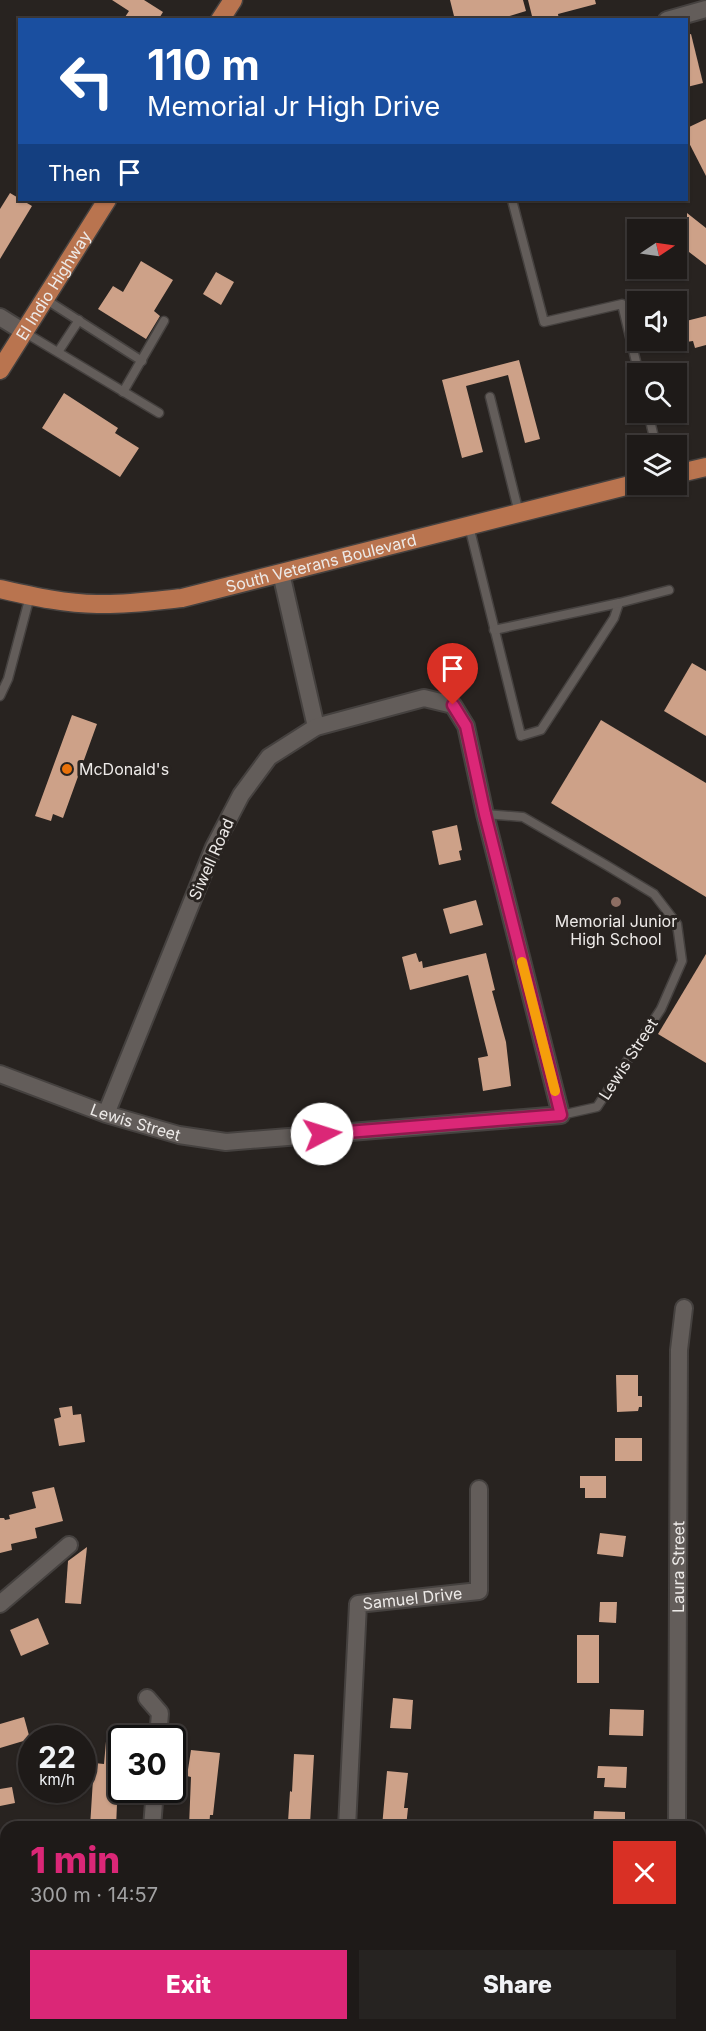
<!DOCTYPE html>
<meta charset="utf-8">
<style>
:root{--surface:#1e1a18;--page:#262321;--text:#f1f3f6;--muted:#a1a1a2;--line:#3c3837;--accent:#db2777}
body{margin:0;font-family:Inter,sans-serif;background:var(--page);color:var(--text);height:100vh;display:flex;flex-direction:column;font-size:22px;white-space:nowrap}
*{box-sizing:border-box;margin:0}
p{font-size:20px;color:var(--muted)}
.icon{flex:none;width:33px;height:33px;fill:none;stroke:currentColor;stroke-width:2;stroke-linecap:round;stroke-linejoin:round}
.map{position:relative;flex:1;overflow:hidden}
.drawer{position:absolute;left:0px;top:1821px;width:706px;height:210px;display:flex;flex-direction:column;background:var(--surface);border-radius:18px 18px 0 0;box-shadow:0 2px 4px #0004,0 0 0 2px var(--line)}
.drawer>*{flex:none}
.top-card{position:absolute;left:18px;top:18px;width:670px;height:183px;border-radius:0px;box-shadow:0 2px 4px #0004,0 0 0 2px var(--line);background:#1a4fa0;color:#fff;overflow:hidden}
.needle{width:39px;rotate:77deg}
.controls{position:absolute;left:627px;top:219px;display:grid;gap:12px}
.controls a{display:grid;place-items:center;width:60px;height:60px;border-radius:0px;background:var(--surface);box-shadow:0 2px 4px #0004,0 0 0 2px var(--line);font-size:30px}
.speed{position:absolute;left:18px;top:1725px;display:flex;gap:12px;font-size:30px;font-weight:700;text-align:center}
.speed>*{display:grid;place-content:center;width:78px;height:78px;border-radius:50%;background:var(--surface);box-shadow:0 2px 4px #0004,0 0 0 2px var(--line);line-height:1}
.speed small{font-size:15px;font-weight:400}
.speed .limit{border:3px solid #111;border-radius:9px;background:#fff;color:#111}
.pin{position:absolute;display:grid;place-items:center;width:51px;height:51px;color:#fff;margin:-62px -26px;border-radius:50% 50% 50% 0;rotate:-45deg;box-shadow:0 0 6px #0007}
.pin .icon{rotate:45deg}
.me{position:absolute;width:66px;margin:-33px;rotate:85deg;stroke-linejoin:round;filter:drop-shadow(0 0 4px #0008)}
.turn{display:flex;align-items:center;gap:21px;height:126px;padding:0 30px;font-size:27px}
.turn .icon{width:78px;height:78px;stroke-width:2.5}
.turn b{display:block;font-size:42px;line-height:51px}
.then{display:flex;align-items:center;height:57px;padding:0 30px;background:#0003;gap:12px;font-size:22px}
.round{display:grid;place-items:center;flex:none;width:63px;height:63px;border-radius:0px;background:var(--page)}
.head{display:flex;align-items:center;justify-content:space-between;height:102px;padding:0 30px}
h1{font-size:36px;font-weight:800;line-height:45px;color:var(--accent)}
.primary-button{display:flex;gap:12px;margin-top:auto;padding:12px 30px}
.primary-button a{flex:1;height:69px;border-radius:0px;background:var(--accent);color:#fff;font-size:24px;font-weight:800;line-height:69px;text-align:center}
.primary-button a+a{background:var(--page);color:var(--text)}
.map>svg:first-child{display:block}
.building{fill:#cda188}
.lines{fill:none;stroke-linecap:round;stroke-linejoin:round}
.lane-casing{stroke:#45413f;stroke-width:11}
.street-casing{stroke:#45413f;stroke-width:20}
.secondary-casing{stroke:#45413f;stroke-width:21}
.primary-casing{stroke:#45413f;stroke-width:21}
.lane{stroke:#635d5a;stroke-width:8}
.street{stroke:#635d5a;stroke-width:16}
.secondary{stroke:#8e6954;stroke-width:18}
.primary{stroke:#b9744f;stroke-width:18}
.route-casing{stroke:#8e194d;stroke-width:15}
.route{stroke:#db2777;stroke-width:10}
.slow{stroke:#f59e0b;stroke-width:10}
.food-dot{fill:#e8710a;stroke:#282320;stroke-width:2}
.education-dot{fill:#8d6e63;stroke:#282320;stroke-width:2}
.labels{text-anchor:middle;stroke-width:6;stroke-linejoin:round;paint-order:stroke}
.street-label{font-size:16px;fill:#edeae8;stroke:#282320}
.poi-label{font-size:16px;fill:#edeae8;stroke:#282320;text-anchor:start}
</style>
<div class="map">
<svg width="706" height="2031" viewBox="0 0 706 2031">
<rect width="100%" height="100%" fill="#282320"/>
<g class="building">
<path d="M112,0H144L163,12L158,20H123L129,11Z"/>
<path d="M450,0H523L526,11L497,20H455Z"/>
<path d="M528,0H595L596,4L558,14L559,20H546L545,17L533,20Z"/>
<path d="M691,34L703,83L687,87V35Z"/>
<path d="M706,119V176L687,139V128Z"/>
<path d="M10,193L32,206L0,259V209Z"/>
<path d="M687,213L706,228V265L676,242L687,228Z"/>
<path d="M141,261L173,280L154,311L160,316L146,339L98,309L113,286L123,292Z"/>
<path d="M216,272L234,282L221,305L203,294Z"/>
<path d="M706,316V345L695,348L693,341L686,342L682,322Z"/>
<path d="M519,360L540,439L525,443L508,375L466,386L483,452L462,458L442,380Z"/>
<path d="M64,393L118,428L115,433L139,448L120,477L42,428Z"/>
<path d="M692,663L706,671V736L664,711Z"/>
<path d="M72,715L97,724L63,818L53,814L51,821L35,816Z"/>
<path d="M601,720L706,783V897L551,803Z"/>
<path d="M457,825L462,850L459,851L461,860L439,865L432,831Z"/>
<path d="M476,900L483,925L450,934L443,909Z"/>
<path d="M416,953L419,962L422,961L423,968L486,953L495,990L492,991L506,1042L511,1086L483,1091L478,1058L488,1056L468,975L410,990L402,957Z"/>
<path d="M706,954V1063L658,1034Z"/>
<path d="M616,1375H638V1396H642V1407H639L638,1411L617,1412Z"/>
<path d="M72,1406L73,1415L81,1414L85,1442L59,1446L54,1419L61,1417L59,1408Z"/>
<rect x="615" y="1438" width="27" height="23"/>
<path d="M580,1476H606V1498H585V1488H580Z"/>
<path d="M54,1487L63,1521L35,1528L37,1538L11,1544L12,1550L0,1553V1518H4L5,1520L10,1519L9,1515L36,1508L32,1492Z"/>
<path d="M600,1533L626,1536L623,1557L597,1554Z"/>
<path d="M87,1547L81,1604L65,1603L68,1561Z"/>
<path d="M600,1602H617L616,1623L599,1622Z"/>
<path d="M38,1618L49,1644L21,1656L10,1630Z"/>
<rect x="577" y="1635" width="22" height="48"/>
<path d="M393,1698L413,1700L411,1729L390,1728Z"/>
<path d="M610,1709L644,1710L643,1736L609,1735Z"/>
<path d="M24,1717L30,1739L0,1748V1724Z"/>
<path d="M107,1730L122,1731V1760L118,1759L115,1804H117L116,1827H90L94,1763L104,1764Z"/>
<path d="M191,1750L220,1753L213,1815H210L209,1827H189L191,1777L187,1776Z"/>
<path d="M294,1754L314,1755L310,1824L288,1822L290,1791L292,1792Z"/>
<path d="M598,1766L627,1767L626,1788L604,1787L605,1778H597Z"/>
<path d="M387,1771L408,1773L404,1808H408L406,1827H382Z"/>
<path d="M12,1787L15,1803L0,1806V1789Z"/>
<path d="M594,1811L625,1812V1827H593Z"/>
</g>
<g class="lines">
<defs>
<g id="lane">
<path d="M512,200L544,322L622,304L639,374"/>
<path d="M45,299L142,361"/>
<path d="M24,332L159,413"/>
<path d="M58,352L79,320"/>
<path d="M123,392L164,321"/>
<path d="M490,397L519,513"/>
<path d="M648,412L656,446"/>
<path d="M469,526L521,736L541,730L614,618L619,603L669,590"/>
<path d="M494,630L619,603"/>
<path d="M0,696L8,679L30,596"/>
<path d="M485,814L523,817L606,865L654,894L677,924L682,961L661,1009L597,1107L561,1115"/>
</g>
<g id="street">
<path d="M667,20L706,9"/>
<path d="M0,317L24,332"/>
<path d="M281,573L316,727"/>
<path id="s1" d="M0,1074L106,1114L179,1135L226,1142L561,1115L485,814L466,726L453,705L424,698L316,727L269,757L241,795L214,847L106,1114"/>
<path d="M0,1604L69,1545"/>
<path d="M147,1698L160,1713L158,1738"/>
<path d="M152,1827L155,1790"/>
<path id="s2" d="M347,1827L358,1604L479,1591V1489"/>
<path id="s3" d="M677,1827L679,1350L684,1308"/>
<path d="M139,2031L140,2025"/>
<path d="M337,2031L338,2025"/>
<path d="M436,2031L437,2025"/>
<path d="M676,2031L677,2025"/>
</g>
<g id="secondary">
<path d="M700,1981H706"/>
<path d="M353,2031L380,2025"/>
</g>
<g id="primary">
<path d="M220,20L233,0"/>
<path id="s4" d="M0,370L107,200"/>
<path d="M676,474L706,467"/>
<path id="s5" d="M0,589C31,596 65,604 97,604C126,605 153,601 182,598L638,483"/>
</g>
</defs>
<use href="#lane" class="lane-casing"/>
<use href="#street" class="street-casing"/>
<use href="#secondary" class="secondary-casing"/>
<use href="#primary" class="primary-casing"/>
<use href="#lane" class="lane"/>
<use href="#street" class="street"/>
<use href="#secondary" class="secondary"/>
<use href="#primary" class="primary"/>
</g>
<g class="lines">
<defs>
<path id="route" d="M322,1134L561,1115L485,814L466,726L453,705"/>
</defs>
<use href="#route" class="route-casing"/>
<use href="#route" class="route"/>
<path class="slow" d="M522,962L555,1091"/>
</g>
<circle class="food-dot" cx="67" cy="769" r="6"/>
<circle class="education-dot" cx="616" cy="902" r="6"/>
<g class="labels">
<g class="street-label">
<text dy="6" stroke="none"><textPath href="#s4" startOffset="100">El Indio Highway</textPath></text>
<text dy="6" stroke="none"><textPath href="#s5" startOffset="327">South Veterans Boulevard</textPath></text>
<text transform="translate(211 859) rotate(-66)" y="6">Siwell Road</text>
<text transform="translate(628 1059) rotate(-57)" y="6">Lewis Street</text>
<text dy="6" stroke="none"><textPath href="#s1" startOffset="144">Lewis Street</textPath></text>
<text dy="6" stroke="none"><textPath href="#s3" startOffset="260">Laura Street</textPath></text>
<text dy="6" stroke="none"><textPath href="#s2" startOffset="278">Samuel Drive</textPath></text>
</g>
<g class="poi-label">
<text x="79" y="775">McDonald's</text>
<text x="616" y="927" text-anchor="middle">Memorial Junior<tspan x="616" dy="18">High School</tspan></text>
</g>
</g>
</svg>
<div class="controls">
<a><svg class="needle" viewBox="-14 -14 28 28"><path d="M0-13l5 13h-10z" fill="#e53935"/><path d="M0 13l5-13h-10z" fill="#a1a1a2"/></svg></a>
<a><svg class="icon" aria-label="sound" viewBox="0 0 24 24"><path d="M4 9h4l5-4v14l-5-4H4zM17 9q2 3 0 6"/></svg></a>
<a><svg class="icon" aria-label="search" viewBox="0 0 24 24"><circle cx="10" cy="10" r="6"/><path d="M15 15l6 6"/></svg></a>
<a><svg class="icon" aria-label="layers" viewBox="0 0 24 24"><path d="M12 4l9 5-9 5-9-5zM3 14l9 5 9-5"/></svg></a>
</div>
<div class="speed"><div>22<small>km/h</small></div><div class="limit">30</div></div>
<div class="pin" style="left:453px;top:705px;background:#d93025"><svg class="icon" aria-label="arrive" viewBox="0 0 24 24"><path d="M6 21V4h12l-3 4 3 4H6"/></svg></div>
<svg class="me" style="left:322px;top:1134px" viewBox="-20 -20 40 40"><circle r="19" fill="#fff"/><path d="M0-13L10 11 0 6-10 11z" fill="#db2777"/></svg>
<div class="top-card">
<div class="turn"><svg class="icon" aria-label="left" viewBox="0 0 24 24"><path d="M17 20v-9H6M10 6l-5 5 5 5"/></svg><div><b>110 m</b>Memorial Jr High Drive</div></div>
<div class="then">Then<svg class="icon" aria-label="arrive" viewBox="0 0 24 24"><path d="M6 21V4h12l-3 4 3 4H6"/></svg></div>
</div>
<section class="drawer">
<div class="head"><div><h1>1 min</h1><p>300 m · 14:57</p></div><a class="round" style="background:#d93025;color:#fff"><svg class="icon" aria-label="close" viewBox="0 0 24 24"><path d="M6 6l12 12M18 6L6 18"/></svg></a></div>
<div class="primary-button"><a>Exit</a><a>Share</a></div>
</section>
</div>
